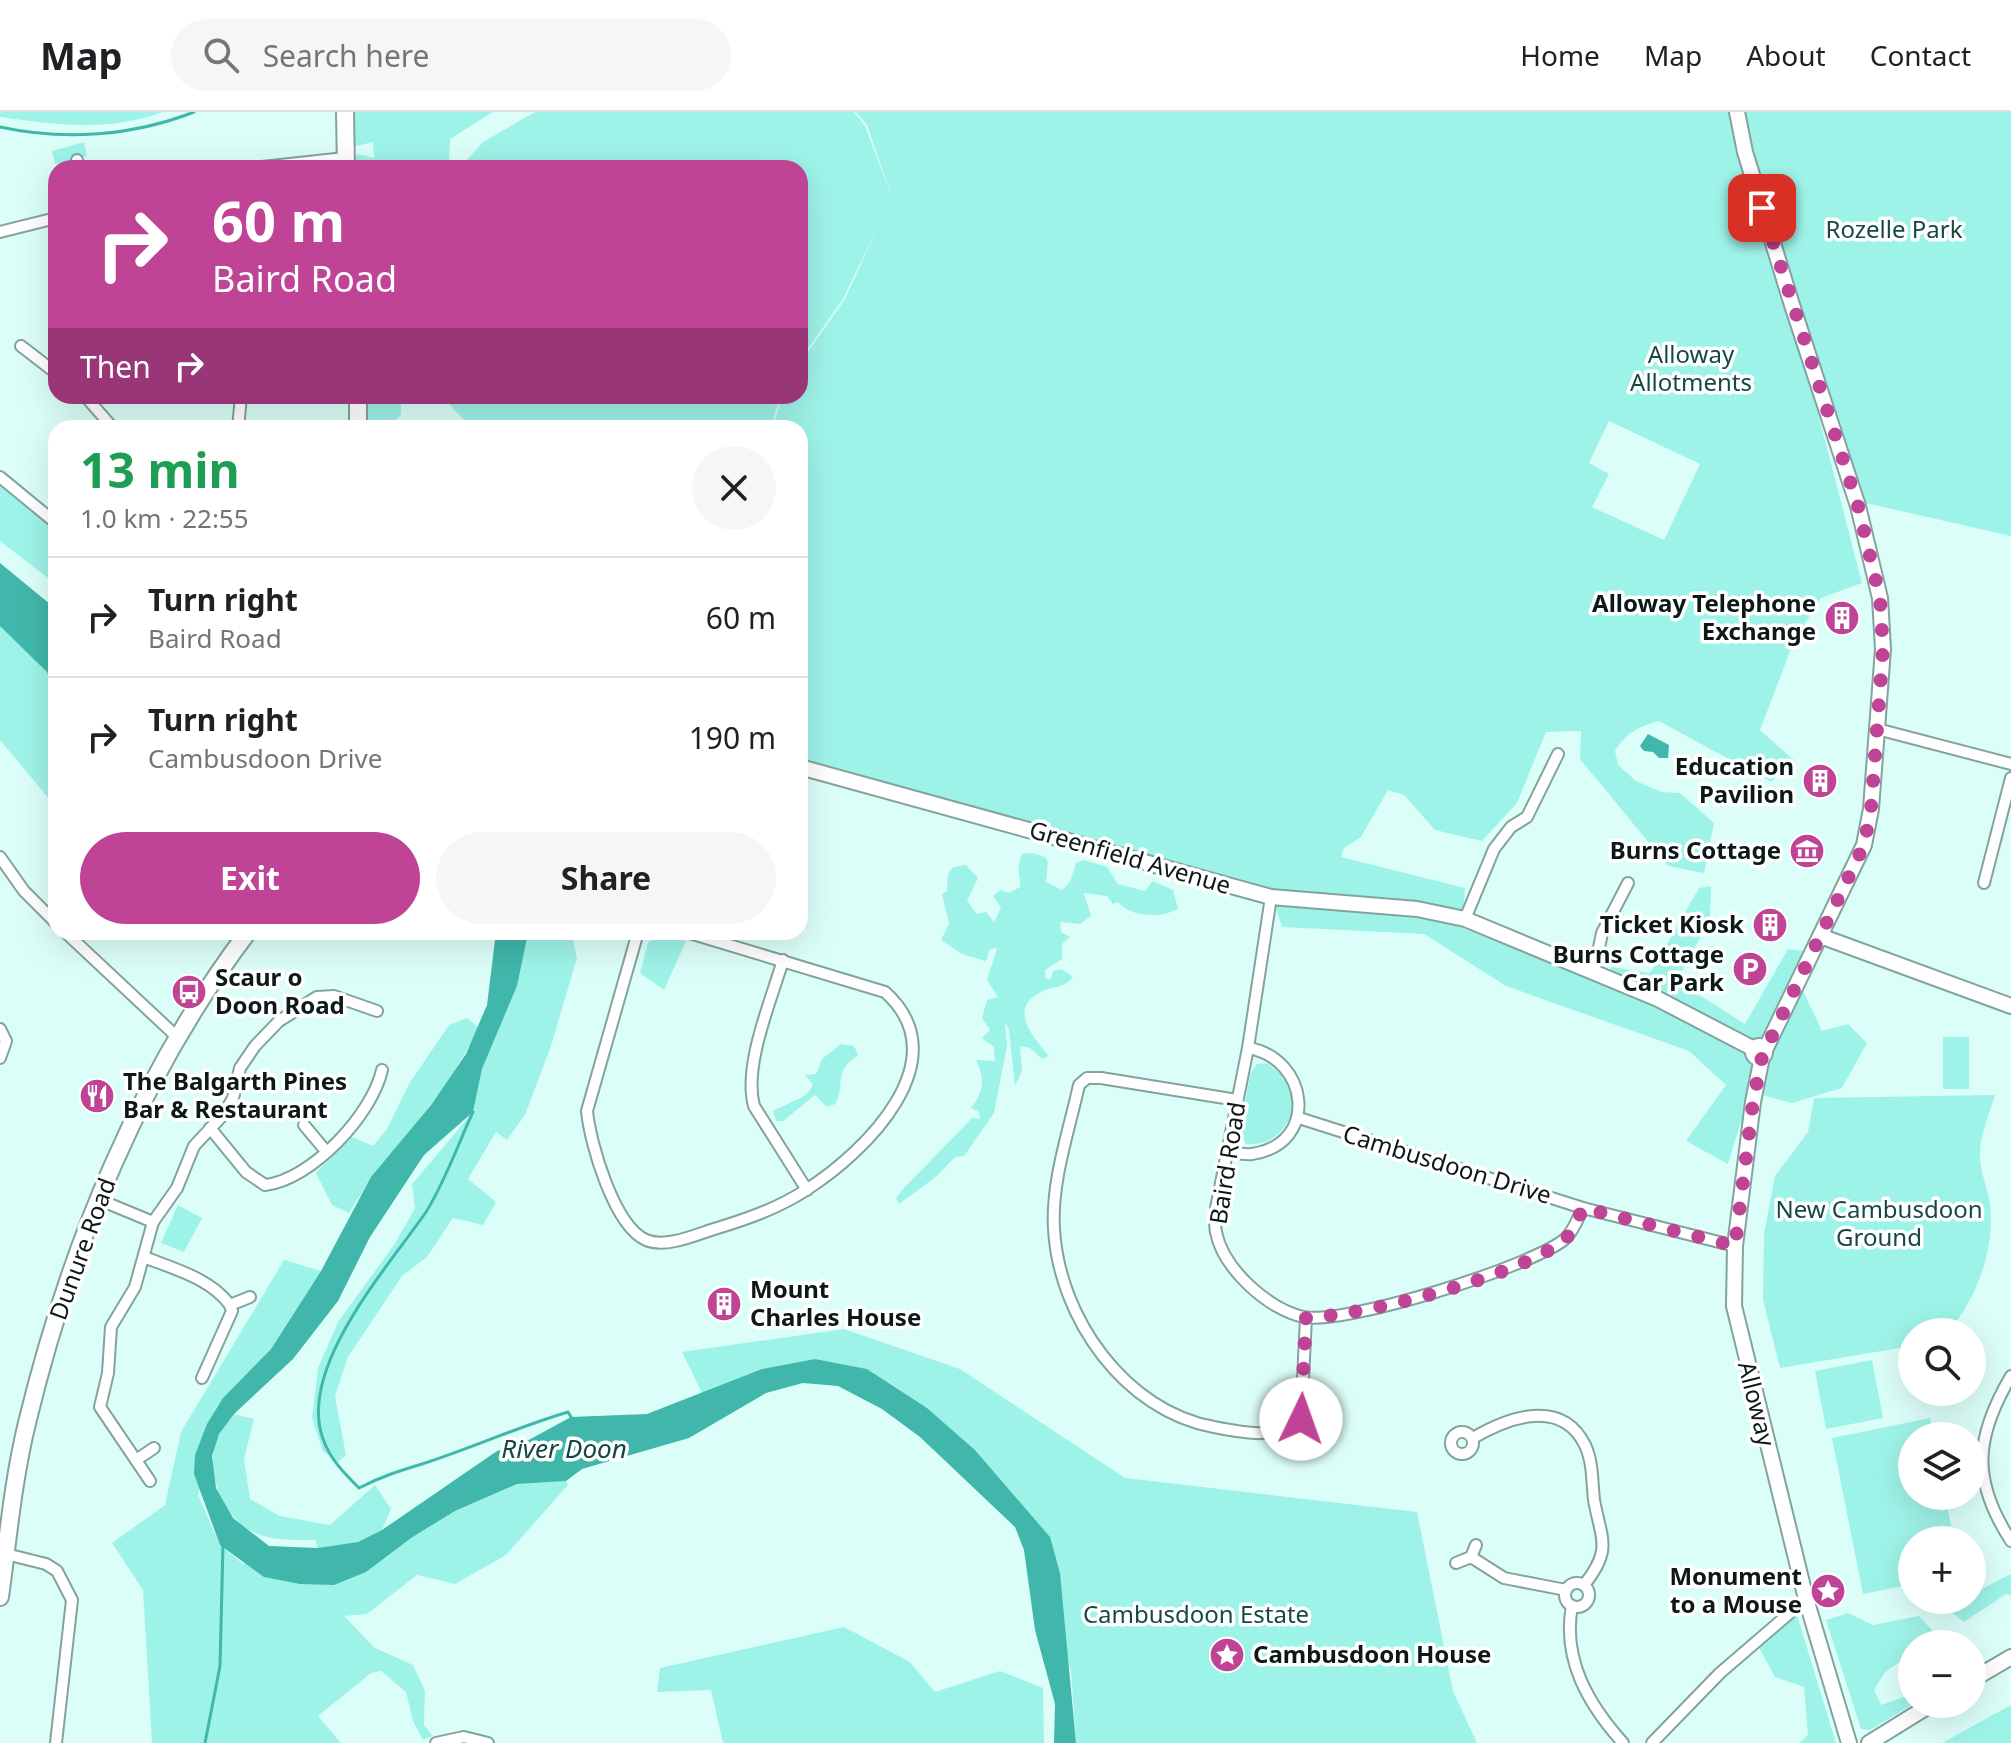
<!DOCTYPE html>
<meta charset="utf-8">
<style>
:root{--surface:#fff;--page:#f6f6f6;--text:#202124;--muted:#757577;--line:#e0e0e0;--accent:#bf4495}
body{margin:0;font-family:"Noto Sans",sans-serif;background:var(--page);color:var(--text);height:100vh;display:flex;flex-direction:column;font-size:30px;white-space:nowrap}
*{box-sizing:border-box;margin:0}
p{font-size:26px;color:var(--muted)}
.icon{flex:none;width:44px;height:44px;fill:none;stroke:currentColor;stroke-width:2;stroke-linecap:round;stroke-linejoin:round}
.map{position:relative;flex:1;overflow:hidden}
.details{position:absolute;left:48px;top:308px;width:760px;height:520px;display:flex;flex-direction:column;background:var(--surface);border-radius:24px;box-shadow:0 8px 32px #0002}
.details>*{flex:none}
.top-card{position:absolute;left:48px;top:48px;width:760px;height:244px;border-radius:24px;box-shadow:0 8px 32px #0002;background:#bf4495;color:#fff;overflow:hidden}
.controls{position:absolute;left:1898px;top:1206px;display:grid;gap:16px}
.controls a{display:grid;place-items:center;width:88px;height:88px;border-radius:50%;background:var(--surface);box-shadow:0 8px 32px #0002;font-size:40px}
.pin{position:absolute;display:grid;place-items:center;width:68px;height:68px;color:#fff;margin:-34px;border-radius:16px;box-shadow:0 4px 12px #0006}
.me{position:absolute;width:88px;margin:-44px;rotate:3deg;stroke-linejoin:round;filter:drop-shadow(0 0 6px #0008)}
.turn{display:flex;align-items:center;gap:28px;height:168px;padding:0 32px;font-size:36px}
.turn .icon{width:104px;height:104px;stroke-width:2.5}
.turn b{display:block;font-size:56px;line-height:68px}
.then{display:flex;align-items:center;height:76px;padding:0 32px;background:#0003;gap:16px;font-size:30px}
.round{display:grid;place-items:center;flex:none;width:84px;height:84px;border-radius:42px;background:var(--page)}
.headline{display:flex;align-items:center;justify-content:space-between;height:136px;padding:0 32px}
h1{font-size:48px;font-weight:700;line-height:60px;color:#1e9e55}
.action{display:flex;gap:16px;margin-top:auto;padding:16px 32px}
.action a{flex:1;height:92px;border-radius:48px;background:var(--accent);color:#fff;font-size:32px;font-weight:700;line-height:92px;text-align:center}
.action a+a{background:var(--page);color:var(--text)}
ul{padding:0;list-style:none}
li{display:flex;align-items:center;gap:24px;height:120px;padding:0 32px;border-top:2px solid var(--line)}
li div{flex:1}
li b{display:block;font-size:30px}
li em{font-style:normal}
header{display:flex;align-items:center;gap:48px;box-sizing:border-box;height:112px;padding:0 40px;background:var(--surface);border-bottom:2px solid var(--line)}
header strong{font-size:38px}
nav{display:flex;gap:44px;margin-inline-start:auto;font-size:28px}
.search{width:560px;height:72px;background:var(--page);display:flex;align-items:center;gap:20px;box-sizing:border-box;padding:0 28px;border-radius:44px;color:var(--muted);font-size:30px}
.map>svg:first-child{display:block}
.green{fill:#9ef3e8;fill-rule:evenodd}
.water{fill:#40b7aa}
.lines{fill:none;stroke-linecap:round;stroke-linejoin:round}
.stream{stroke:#40b7aa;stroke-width:3}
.minor-casing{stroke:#83a39e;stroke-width:14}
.tertiary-casing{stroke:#83a39e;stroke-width:18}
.secondary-casing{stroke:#83a39e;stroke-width:18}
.primary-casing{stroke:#83a39e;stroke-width:20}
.minor{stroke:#fff;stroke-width:10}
.tertiary{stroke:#fff;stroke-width:14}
.secondary{stroke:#fff;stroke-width:14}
.primary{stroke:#fff;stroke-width:16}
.route{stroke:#bf4495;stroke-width:14;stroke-dasharray:0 25.2}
.labels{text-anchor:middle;stroke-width:7;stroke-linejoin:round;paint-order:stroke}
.park-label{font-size:24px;fill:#164944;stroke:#fff}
.poi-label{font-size:24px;font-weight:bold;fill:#0d1917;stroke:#fff;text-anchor:end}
.street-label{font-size:24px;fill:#0d1917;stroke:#fff}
.water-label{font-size:26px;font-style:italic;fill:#134741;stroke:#fff}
</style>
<header>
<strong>Map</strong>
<div class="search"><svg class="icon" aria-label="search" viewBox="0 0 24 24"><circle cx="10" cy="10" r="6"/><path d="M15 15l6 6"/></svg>Search here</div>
<nav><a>Home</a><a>Map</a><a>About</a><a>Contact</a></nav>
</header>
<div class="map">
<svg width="2011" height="1631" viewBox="0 0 2011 1631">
<rect width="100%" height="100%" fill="#dcfef9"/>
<g class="green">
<path d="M0,0H163C110,20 56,13 0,5Z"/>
<path d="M352,0H493L450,27L449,56H352V47L358,42L374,46L373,30L352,35Z"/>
<path d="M535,0H854L865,14L893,88L867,13L856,0H1734L1790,193L1862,471L1821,486L1794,529L1760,618L1795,649L1771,670L1659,609C1638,615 1627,620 1615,639L1618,653L1636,669L1662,680L1680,681L1714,711L1704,761L1668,754L1580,647L1581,619L1546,620L1517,691L1482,729L1435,718L1404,683L1388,678L1361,725L1344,736L1341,745L1465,776L1462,816L1600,868L1612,855L1650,861L1699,776L1711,774L1710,807L1677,869L1745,912L1788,837L1804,839L1799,870L1822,919L1848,912L1867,931L1842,976L1792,991L1750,980L1728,1052L1686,1029L1726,973L1689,939L1506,874L1424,822L1282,815L1272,784L800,654V316H772L783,284H800V251L845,187L878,114L843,187L800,248V56H460L483,30ZM1609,309L1700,352L1664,428L1592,395L1609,362L1589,351Z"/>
<path d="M1740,0H2011V424L1861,390L1795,192Z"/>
<path d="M84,30L87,44L55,52L52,39Z"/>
<path d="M358,284H401V303L386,316H359Z"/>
<path d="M442,284H781L770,316H471Z"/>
<path d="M0,372L56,411V472L0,429Z"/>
<path d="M0,503L56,543V695L0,628Z"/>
<path d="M1032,741L1045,745L1048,750L1046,770L1062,778L1070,770L1076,751L1084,748L1107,755L1118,772L1145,779L1153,769L1173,778L1178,797C1162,806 1131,806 1118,790L1113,792L1107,784L1084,781L1091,804L1080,812L1060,810L1061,820L1070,825L1062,832V847L1045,858L1046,867H1051L1053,859L1062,857L1073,865C1065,877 1050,874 1039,881C1008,898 1034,926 1049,944L1042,947L1030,936L1020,934L1022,959L1015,974L1009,918L1005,911L1007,934L994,1001L964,1044L955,1045L937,1064L899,1092L896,1086L903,1077L972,1006L980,1007L979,1000L971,996C984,979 985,967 976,948L995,949L994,935L982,926L990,918L982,906L987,888L998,885L987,868L997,836L990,837L986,849L962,842L941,828L949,812L942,782L947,779L948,762L953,755L966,753L978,766L967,789L977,802L986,800L994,810L1001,796L993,784L1000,778L1009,781L1020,775C1021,761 1015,762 1022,742Z"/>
<path d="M527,820H571L577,846L551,934L525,1003L507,1028L496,1020L468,1067L496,1090L483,1113L453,1106L427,1145L402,1164L348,1245L335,1284L346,1343L338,1350L323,1339L312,1306L318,1256L338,1210L394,1133L415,1096L412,1072L473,1000L482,957L517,874Z"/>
<path d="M659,821L686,829L664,878L640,861L648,831Z"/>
<path d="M467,906L478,915C448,985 388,1036 349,1101L332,1093L316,1061L352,1025L373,1034L387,1017L409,972L449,913Z"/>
<rect x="1943" y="925" width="26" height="52"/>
<path d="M841,932L854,934L858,943C831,962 847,972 835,992L827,995L815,983L783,1009H776L773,999L806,983L813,973L805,963L816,962L822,947Z"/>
<path d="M1267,951L1287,967L1295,994C1286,1018 1273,1034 1246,1032L1239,1019L1251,960L1257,952Z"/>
<path d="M1995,983C1990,1001 1979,1025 1980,1044C1980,1060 1988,1077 1990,1093C1995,1138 1977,1186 1948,1220H1912V1234L1780,1256L1763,1188L1764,1122L1775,1064L1808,1020L1814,986Z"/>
<path d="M178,1093L202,1106L184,1140L161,1131Z"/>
<path d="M284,1148L321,1159L271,1237L223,1286L198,1383L220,1433L243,1452L411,1426L455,1399L517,1372L566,1369L568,1373L506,1443L455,1472L417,1463L367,1502L344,1504L375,1536L413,1553L425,1579L424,1613L433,1624L423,1628L413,1609L406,1580L381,1559L371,1561L318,1604L341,1631H152L143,1478L112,1431L165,1393L181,1320Z"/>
<path d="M844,1217L960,1257L1125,1366L1417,1400L1453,1579L1477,1631H1076L1071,1558L1005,1376L975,1338L927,1296L867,1257L815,1247L762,1257L703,1283L682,1240Z"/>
<path d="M1872,1248L1883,1306L1826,1317L1815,1259Z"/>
<path d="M234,1302L254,1307L244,1347L250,1387L280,1404L330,1413L375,1373L391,1397L382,1418L358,1430L317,1436L316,1428C297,1428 271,1429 253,1420C221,1404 202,1355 219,1322C223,1315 230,1308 234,1302Z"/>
<path d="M1930,1306L1933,1324H1912V1384H1945L1954,1428H1912V1472L1863,1482L1832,1326Z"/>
<path d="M2011,1462V1483L2006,1482L1964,1510L1946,1496L1960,1488H1972V1482Z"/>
<path d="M1848,1501L1873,1513L1919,1504L1938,1525L1927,1532H1912V1542L1885,1560L1874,1578L1881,1593L1912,1582L1913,1592L1870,1618L1861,1617L1826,1508Z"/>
<path d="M1797,1503L1836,1631H1799L1808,1623L1804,1575L1775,1565L1757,1532Z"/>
<path d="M844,1515L910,1550L935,1580L1000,1559L1043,1576L1044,1631H723L711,1578L657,1580L660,1556Z"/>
<path d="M2011,1593V1631H1942Z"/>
</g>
<g class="water">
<path d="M0,451L56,497V584L47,560L0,514Z"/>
<path d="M1648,622L1669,633L1668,646H1659L1653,640L1644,639L1640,634Z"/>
<path d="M496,820H527V826L517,874L482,957L473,1000L424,1043L370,1125L338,1189L293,1247L234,1302L219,1322L212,1344L216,1376L233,1406L269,1434L317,1436L358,1430L382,1418L497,1339L525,1330L571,1305L647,1302L762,1257L815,1247L867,1257L927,1296L975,1338L1050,1425L1060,1461L1076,1631H1054L1055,1592L1035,1518L1024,1438L1015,1415L920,1325L882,1297L838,1274L803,1271L766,1281L689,1326L582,1357L566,1369L517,1372L455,1399L411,1426L366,1460L334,1473L300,1472L264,1465L220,1433L194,1362L195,1343L207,1312L223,1286L271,1237L321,1159L371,1065L431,993L466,942L487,893Z"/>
</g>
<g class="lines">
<g class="stream">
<path d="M0,15C64,29 133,24 194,0"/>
<path d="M473,1000C458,1032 445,1070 426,1100C388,1155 297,1256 323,1327C330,1347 344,1361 359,1376C380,1365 399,1359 422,1352C471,1336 518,1315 568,1300L571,1305"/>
<path d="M205,1631L220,1554L223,1432"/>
</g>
<defs>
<g id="minor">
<path d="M77,48L79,56"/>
<path d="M251,56L345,46"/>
<path d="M0,120L56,106"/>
<path d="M21,234L56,261"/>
<path d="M85,284L113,316"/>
<path d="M238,316L241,284"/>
<path d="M0,365L56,411"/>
<path d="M1877,617L2011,652"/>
<path d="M0,745L24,779L56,811"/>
<path d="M1984,771L2011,666"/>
<path d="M1271,785L1248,936L1216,1096C1216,1103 1214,1113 1216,1120C1223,1157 1269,1198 1304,1205C1345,1213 1531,1155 1565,1127C1573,1120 1578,1106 1583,1096"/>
<path d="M1465,807L1494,737L1511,715L1527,705L1558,642"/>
<path d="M65,820L175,923"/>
<path d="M638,820L587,999C590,1031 614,1114 646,1128C665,1136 693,1124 711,1118C744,1108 777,1097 806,1078C866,1040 960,947 885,880L686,820"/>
<path d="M783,848C771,889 743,954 754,994L807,1078"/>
<path d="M1594,860L1602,821L1628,771"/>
<path d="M0,917L6,929L0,946"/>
<path d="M1237,988L1101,966H1087L1079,973C1069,1019 1051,1070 1054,1117C1059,1206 1125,1299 1214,1315C1244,1321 1278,1328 1301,1307L1306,1206"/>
<path d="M1299,1006L1583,1096L1735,1134"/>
<path d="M304,1013L325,1038"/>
<path d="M210,1016L246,1060L265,1073C311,1068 372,1003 382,958"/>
<path d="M1227,1041C1235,1040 1244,1043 1252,1042C1320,1032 1309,946 1248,936"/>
<path d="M100,1088L153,1110"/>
<path d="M144,1145C174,1157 210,1166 230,1193"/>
<path d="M2011,1264C1975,1325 1971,1368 2011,1429"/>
<path d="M202,1266L232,1199L230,1193L250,1185"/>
<circle cx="1462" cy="1331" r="11"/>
<path d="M1473,1326C1507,1306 1561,1285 1585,1333C1593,1350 1592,1370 1594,1388C1601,1427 1613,1437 1584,1473"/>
<path d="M136,1348L154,1336"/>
<path d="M150,1369L100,1295L108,1261L111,1215L135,1175L153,1110L177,1076L194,1034L223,1003L233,986L240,956L255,934L279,909L317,885L334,884L377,899"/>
<path d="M6,1442L46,1452L57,1459L72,1488L56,1631"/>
<path d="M1471,1445L1504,1466L1566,1478"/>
<path d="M1456,1451L1471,1445L1476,1433"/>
<circle cx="1577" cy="1483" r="12"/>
<path d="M1572,1494C1562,1547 1588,1592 1623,1631"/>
<path d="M436,1631L464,1625L488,1631"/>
<path d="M1652,1631L1720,1561L1806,1487"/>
</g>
<g id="tertiary">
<path d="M800,655L1271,785L1417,797L1465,807L1658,887L1754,937"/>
<path d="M1823,825L2011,894"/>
<path d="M1972,1568L2011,1545"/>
<path d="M1869,1631L1932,1592"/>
</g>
<g id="secondary">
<path d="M1737,0L1745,40L1792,193L1858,394L1880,486L1883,537L1871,697L1864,733L1765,938"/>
<circle cx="1759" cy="940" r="6"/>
<path d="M1762,945L1753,990L1735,1134L1734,1194L1806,1487L1849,1631"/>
</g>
<g id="primary">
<path d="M345,0L346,56"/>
<path d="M358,284V316"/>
<path d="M0,1485C8,1427 13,1368 27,1311C69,1137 140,962 248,820"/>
</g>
</defs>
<use href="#minor" class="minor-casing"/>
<use href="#tertiary" class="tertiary-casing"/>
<use href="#secondary" class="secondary-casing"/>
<use href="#primary" class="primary-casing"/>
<use href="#minor" class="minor"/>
<use href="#tertiary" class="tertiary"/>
<use href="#secondary" class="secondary"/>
<use href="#primary" class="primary"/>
</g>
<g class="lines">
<path class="route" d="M1301,1307L1306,1206C1366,1203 1518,1165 1564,1128C1573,1121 1578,1106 1583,1096L1735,1134L1753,990L1762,945L1864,733L1871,697L1883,537L1880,486L1858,394L1762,96"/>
</g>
<defs>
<symbol id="building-disc" viewBox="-11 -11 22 22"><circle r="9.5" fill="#bf4495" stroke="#fff"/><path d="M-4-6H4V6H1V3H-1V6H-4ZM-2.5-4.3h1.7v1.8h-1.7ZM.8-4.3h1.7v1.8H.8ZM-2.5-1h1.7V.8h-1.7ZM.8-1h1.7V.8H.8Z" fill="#fff"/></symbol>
<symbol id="museum-disc" viewBox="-11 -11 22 22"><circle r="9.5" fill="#bf4495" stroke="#fff"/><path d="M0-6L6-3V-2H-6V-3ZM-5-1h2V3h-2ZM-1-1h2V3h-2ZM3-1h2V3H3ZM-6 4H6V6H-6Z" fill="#fff"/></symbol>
<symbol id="parking-disc" viewBox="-11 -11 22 22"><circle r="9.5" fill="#bf4495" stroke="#fff"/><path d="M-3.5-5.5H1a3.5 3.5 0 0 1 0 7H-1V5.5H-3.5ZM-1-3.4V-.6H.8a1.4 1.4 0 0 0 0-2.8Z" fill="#fff"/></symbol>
<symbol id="bus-disc" viewBox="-11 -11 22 22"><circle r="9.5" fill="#bf4495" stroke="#fff"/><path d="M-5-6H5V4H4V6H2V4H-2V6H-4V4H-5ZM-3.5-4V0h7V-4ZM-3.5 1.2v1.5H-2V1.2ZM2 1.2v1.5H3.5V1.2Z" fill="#fff"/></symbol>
<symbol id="restaurant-disc" viewBox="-11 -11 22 22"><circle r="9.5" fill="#bf4495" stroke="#fff"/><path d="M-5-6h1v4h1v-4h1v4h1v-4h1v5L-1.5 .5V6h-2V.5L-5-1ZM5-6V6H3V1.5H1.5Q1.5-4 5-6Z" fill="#fff"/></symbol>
<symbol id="sight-disc" viewBox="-11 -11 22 22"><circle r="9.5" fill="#bf4495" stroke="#fff"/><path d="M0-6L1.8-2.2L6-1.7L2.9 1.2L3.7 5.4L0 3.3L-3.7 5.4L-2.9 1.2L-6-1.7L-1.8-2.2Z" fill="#fff"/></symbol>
</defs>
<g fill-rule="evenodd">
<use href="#building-disc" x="1822" y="486" width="40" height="40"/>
<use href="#building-disc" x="1800" y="649" width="40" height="40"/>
<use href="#museum-disc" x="1787" y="719" width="40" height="40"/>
<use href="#building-disc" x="1750" y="793" width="40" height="40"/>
<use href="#parking-disc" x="1730" y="837" width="40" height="40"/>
<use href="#bus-disc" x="169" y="860" width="40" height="40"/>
<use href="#restaurant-disc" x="77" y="964" width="40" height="40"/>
<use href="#building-disc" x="704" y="1172" width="40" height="40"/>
<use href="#sight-disc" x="1808" y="1459" width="40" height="40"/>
<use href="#sight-disc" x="1207" y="1523" width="40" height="40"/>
</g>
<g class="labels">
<g class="park-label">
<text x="1894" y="126">Rozelle Park</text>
<text x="1691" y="251">Alloway<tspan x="1691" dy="28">Allotments</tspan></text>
<text x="1879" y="1106">New Cambusdoon<tspan x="1879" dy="28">Ground</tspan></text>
<text x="1196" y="1511">Cambusdoon Estate</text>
</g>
<g class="poi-label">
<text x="1816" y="500">Alloway Telephone<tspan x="1816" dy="28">Exchange</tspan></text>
<text x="1794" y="663">Education<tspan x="1794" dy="28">Pavilion</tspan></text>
<text x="1781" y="747">Burns Cottage</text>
<text x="1744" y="821">Ticket Kiosk</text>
<text x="1724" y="851">Burns Cottage<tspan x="1724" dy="28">Car Park</tspan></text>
<text x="215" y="874" text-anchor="start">Scaur o<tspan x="215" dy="28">Doon Road</tspan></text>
<text x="123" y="978" text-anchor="start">The Balgarth Pines<tspan x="123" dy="28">Bar &amp; Restaurant</tspan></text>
<text x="750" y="1186" text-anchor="start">Mount<tspan x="750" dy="28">Charles House</tspan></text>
<text x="1802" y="1473">Monument<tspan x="1802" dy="28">to a Mouse</tspan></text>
<text x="1253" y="1551" text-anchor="start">Cambusdoon House</text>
</g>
<g class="street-label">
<text transform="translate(1130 746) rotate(16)" y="8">Greenfield Avenue</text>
<text transform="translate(1228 1051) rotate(-81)" y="8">Baird Road</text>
<text transform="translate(1447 1053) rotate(17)" y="8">Cambusdoon Drive</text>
<text transform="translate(83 1137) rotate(-70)" y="8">Dunure Road</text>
<text transform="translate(1756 1292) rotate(76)" y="8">Alloway</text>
</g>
<g class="water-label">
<text x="564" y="1346">River Doon</text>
</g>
</g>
</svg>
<div class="controls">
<a><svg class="icon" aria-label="search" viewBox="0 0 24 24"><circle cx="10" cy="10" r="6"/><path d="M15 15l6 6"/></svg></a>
<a><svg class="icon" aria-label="layers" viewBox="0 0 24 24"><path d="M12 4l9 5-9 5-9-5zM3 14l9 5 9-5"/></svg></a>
<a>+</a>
<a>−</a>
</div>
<div class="pin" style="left:1762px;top:96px;background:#d93025"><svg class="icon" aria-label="arrive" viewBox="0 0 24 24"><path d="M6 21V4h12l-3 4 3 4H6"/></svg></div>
<svg class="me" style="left:1301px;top:1307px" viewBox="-20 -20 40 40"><circle r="19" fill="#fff"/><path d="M0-13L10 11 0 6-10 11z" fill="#bf4495"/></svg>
<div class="top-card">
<div class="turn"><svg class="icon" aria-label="right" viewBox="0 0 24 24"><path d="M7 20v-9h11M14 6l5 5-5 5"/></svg><div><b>60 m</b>Baird Road</div></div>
<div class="then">Then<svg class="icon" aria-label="right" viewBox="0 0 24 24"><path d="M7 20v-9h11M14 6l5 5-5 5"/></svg></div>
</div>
<section class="details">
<div class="headline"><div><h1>13 min</h1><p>1.0 km · 22:55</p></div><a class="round"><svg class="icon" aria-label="close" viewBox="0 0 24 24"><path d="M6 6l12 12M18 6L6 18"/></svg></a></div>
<ul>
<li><svg class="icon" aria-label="right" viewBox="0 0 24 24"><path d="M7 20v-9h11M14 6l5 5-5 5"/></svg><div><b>Turn right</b><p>Baird Road</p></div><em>60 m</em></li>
<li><svg class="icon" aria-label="right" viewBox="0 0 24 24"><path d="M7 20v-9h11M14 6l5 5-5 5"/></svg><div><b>Turn right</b><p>Cambusdoon Drive</p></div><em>190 m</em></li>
</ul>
<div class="action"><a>Exit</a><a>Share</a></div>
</section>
</div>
